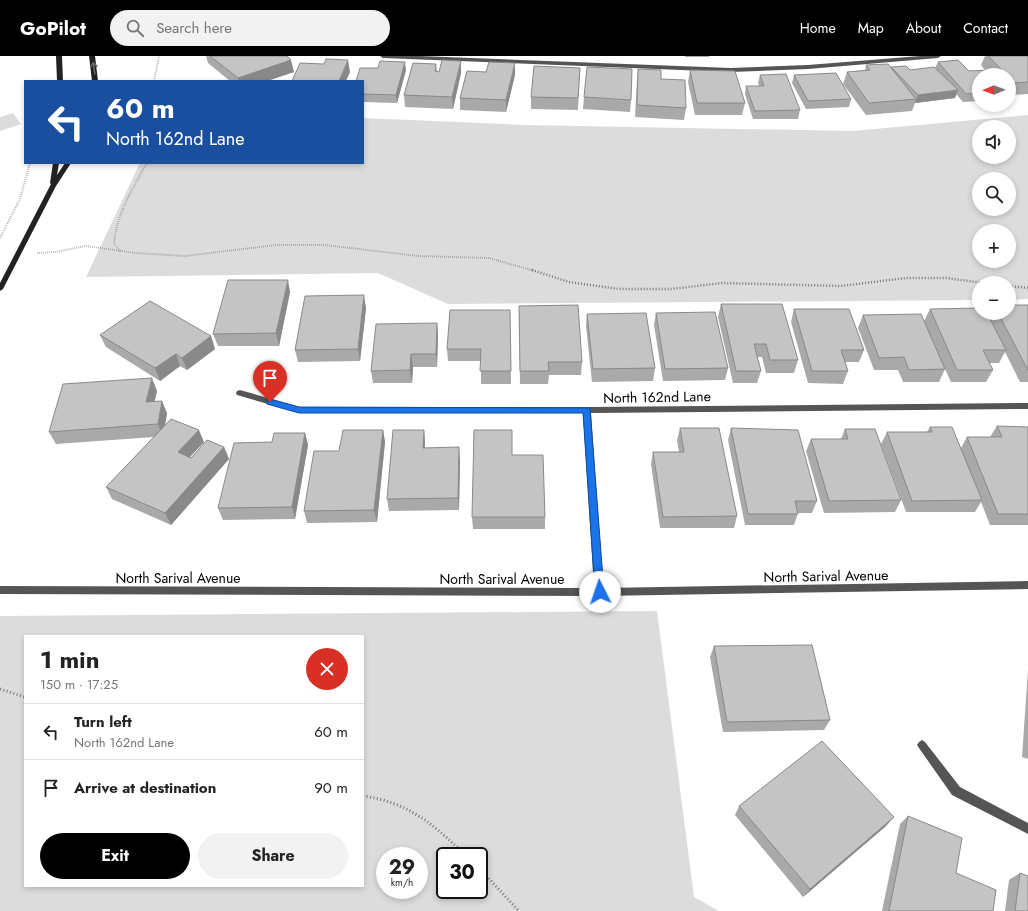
<!DOCTYPE html>
<meta charset="utf-8">
<style>
:root{--surface:#fff;--page:#f2f2f2;--text:#222;--muted:#767676;--line:#e0e0e0;--accent:#000}
body{margin:0;font-family:Jost,sans-serif;background:var(--page);color:var(--text);height:100vh;display:flex;flex-direction:column;font-size:15px;white-space:nowrap}
*{box-sizing:border-box;margin:0}
p{font-size:13px;color:var(--muted)}
.icon{flex:none;width:22px;height:22px;fill:none;stroke:currentColor;stroke-width:2;stroke-linecap:round;stroke-linejoin:round}
.map{position:relative;flex:1;overflow:hidden}
.sheet{position:absolute;left:24px;top:579px;width:340px;height:252px;display:flex;flex-direction:column;background:var(--surface);border-radius:0px;box-shadow:0 2px 6px #0003}
.sheet>*{flex:none}
.guide{position:absolute;left:24px;top:24px;width:340px;height:84px;border-radius:0px;box-shadow:0 2px 6px #0003;background:#1a4fa0;color:#fff;overflow:hidden}
.needle{width:26px;rotate:269deg}
.buttons{position:absolute;left:972px;top:12px;display:grid;gap:8px}
.buttons a{display:grid;place-items:center;width:44px;height:44px;border-radius:50%;background:var(--surface);box-shadow:0 2px 6px #0003;font-size:20px}
.speed{position:absolute;left:376px;top:791px;display:flex;gap:8px;font-size:20px;font-weight:700;text-align:center}
.speed>*{display:grid;place-content:center;width:52px;height:52px;border-radius:50%;background:var(--surface);box-shadow:0 2px 6px #0003;line-height:1}
.speed small{font-size:10px;font-weight:400}
.speed .limit{border:2px solid #111;border-radius:6px;background:#fff;color:#111}
.pin{position:absolute;display:grid;place-items:center;width:34px;height:34px;color:#fff;margin:-41px -17px;border-radius:50% 50% 50% 0;rotate:-45deg;box-shadow:0 0 4px #0007}
.pin .icon{rotate:45deg}
.me{position:absolute;width:44px;margin:-22px;rotate:356deg;stroke-linejoin:round;filter:drop-shadow(0 0 3px #0008)}
.turn{display:flex;align-items:center;gap:14px;height:84px;padding:0 16px;font-size:18px}
.turn .icon{width:52px;height:52px;stroke-width:2.5}
.turn b{display:block;font-size:28px;line-height:34px}
.round{display:grid;place-items:center;flex:none;width:42px;height:42px;border-radius:21px;background:var(--page)}
.head{display:flex;align-items:center;justify-content:space-between;height:68px;padding:0 16px}
h1{font-size:24px;font-weight:700;line-height:30px}
.cta{display:flex;gap:8px;margin-top:auto;padding:8px 16px}
.cta a{flex:1;height:46px;border-radius:24px;background:var(--accent);color:#fff;font-size:16px;font-weight:700;line-height:46px;text-align:center}
.cta a+a{background:var(--page);color:var(--text)}
ul{padding:0;list-style:none}
li{display:flex;align-items:center;gap:12px;height:56px;padding:0 16px;border-top:1px solid var(--line)}
li div{flex:1}
li b{display:block;font-size:15px}
li em{font-style:normal}
header{display:flex;align-items:center;gap:24px;box-sizing:border-box;height:56px;padding:0 20px;background:var(--accent);color:#fff}
header strong{font-size:19px}
nav{display:flex;gap:22px;margin-inline-start:auto;font-size:14px}
.search{width:280px;height:36px;background:var(--page);display:flex;align-items:center;gap:10px;box-sizing:border-box;padding:0 14px;border-radius:22px;color:var(--muted);font-size:15px}
.map>svg:first-child{display:block}
.green{fill:#dcdcdc;fill-rule:evenodd}
.lines{fill:none;stroke-linecap:round;stroke-linejoin:round}
.path-far2{stroke:#777;stroke-width:2;stroke-dasharray:0.5 1.5;stroke-linecap:butt}
.path-far1{stroke:#777;stroke-width:2.5;stroke-dasharray:1 2;stroke-linecap:butt}
.path{stroke:#777;stroke-width:3;stroke-dasharray:1 2.5;stroke-linecap:butt}
.street{fill:#555;fill-rule:evenodd}
.secondary{fill:#222;fill-rule:evenodd}
.wall{fill:#a9a9a9}
.shaded-wall{fill:#898989}
.building{fill:#c4c4c4;stroke:#898989}
.oneway{stroke:#646464}
.route{fill:#1a73e8;stroke:#114b97}
.labels{text-anchor:middle;stroke-width:3.5;stroke-linejoin:round;paint-order:stroke}
.street-label{font-size:14px;fill:#000;stroke:#fff}
</style>
<header>
<strong>GoPilot</strong>
<div class="search"><svg class="icon" aria-label="search" viewBox="0 0 24 24"><circle cx="10" cy="10" r="6"/><path d="M15 15l6 6"/></svg>Search here</div>
<nav><a>Home</a><a>Map</a><a>About</a><a>Contact</a></nav>
</header>
<div class="map">
<svg width="1028" height="855" viewBox="0 0 1028 855">
<rect width="100%" height="100%" fill="#fff"/>
<g class="green">
<path d="M13,57L21,68L0,75V61Z"/>
<path d="M1028,59V243L1009,244V227H979V244L448,248L378,217L86,221L140,107H363V62L525,69L852,75ZM979,71H1009V101H979ZM979,123H1009V153H979ZM979,175H1009V205H979Z"/>
<path d="M657,555L694,841L719,855H0V560ZM25,580H363V830H25ZM385,800H419V834H385ZM445,800H479V834H445Z"/>
</g>
<g class="lines">
<g class="path-far2">
<path d="M154,25L159,0"/>
<path d="M0,182L20,143L30,107"/>
<path d="M120,195L114,188C116,160 133,131 147,107"/>
<path d="M37,197L55,196L86,190L135,197L185,200L276,189H325L418,200L489,202L535,215"/>
</g>
<g class="path-far1">
<path d="M532,214L569,226L619,233H671L722,227L841,230L906,222H946L984,227"/>
<path d="M1009,230L1028,232"/>
</g>
<g class="path">
<path d="M0,633L25,641"/>
<path d="M363,740C408,746 435,769 466,800"/>
<path d="M479,812L519,855"/>
</g>
<g class="street">
<path d="M380,0H420L731,12L808,9L920,0H941L938,2L808,13L731,16L383,2Z"/>
<path d="M240,334L299,351H587L1028,347V353L591,357L603,532L1028,525V533L599,540L0,538V530L594,532L583,357H299L237,339L236,337L237,335Z"/>
<path d="M922,684L925,686L960,731L1028,767V778L952,739L919,692L917,689L919,686Z"/>
</g>
<g class="secondary">
<path d="M56,0H62L63,25H57Z"/>
<path d="M89,0H95L98,25H92Z"/>
<path d="M53,107H59L57,119L65,107H71L56,130L3,233L0,235V227L51,128L50,127Z"/>
</g>
</g>
<g class="wall">
<path d="M206,0H287L294,16L267,25H230L208,7Z"/>
<rect x="685" y="0" width="24" height="1"/>
<path d="M985,0H1028V38L1010,39H1009V19H979V45L963,46L956,38L955,42L915,47L912,55L866,59L843,28L847,16L865,14L866,9L910,14L935,12L938,6L969,15L985,14L981,9Z"/>
<path d="M461,5V17L453,53L405,51L404,39L436,8L437,15L439,16Z"/>
<path d="M515,7V19L506,56L460,54V42L486,16Z"/>
<path d="M580,12L578,54L531,53V41Z"/>
<path d="M638,13L661,23L686,52L684,64L635,61L637,24Z"/>
<path d="M406,14L397,47L363,46V25Z"/>
<path d="M690,14L745,47L742,59H695L688,26Z"/>
<path d="M760,19L800,54L798,63H753L745,38L746,30H759L758,27Z"/>
<path d="M794,19L851,43L849,51L806,53L792,27Z"/>
<path d="M584,41L631,44L630,56L583,53Z"/>
<path d="M290,236L279,290H218L213,278Z"/>
<path d="M721,248L798,304L794,317H766L762,301H757L761,315L757,327H733L718,261Z"/>
<path d="M1028,249V326H1020L1005,296L999,307H989L993,314L986,326H951L945,313L939,326H903L898,314H874L858,272L863,259L924,265L930,253L989,259L990,257H1009Z"/>
<path d="M519,250L582,306L581,319H549L548,328H520Z"/>
<path d="M366,252L360,305L298,306L295,294Z"/>
<path d="M794,253L864,294L859,306H845L848,315L843,328L808,327L791,266Z"/>
<path d="M510,254L511,328H481V305H448L447,293Z"/>
<path d="M656,257L728,312L725,324L663,325L654,269Z"/>
<path d="M587,258L655,312L653,325L592,326L586,270Z"/>
<path d="M437,267L438,280L437,311H413L412,327H373L371,315Z"/>
<path d="M100,279L211,280L215,293L187,314L180,310L160,325L106,291Z"/>
<path d="M157,335L154,345L167,357L165,369L204,386L190,401L191,402L224,391L229,403L171,469L112,443L106,431L154,381L56,388L49,376Z"/>
<path d="M997,370L1028,371V469H990L981,446L975,456H906L881,388L887,376H927L930,371L961,392L967,381H990Z"/>
<path d="M680,372L737,460L734,472H660L651,408L653,396H679L677,384Z"/>
<path d="M731,372L817,445L812,457H798L794,469H745L728,384Z"/>
<path d="M845,373L901,444L895,456L824,457L806,395L811,383H841Z"/>
<path d="M383,374L385,386L377,466L307,467L304,455L339,395Z"/>
<path d="M424,374L425,386V392L460,403L459,454L389,455L387,443Z"/>
<path d="M305,377L308,389L295,463L223,464L218,452L272,386Z"/>
<path d="M512,399L545,461V473H473L472,461Z"/>
<path d="M714,590L830,664L824,674L723,676L710,601Z"/>
<path d="M1028,614V703L1022,701Z"/>
<path d="M739,750L886,770L803,841L735,759Z"/>
<path d="M908,760L956,817L993,855H882L900,768Z"/>
<path d="M1020,817L1028,855H1005L1009,824Z"/>
</g>
<g class="shaded-wall">
<path d="M291,4L294,16L267,25H239L238,22Z"/>
<path d="M348,4L350,16L346,25H339Z"/>
<path d="M461,5V17L453,53L452,41Z"/>
<path d="M405,6L406,14L397,47L396,39Z"/>
<path d="M515,7V19L506,56V44Z"/>
<path d="M958,34L955,42L915,47L918,39Z"/>
<path d="M288,224L290,236L279,290L276,277Z"/>
<path d="M364,239L366,252L360,305L358,293Z"/>
<path d="M437,267L438,280L437,311L436,298Z"/>
<path d="M211,280L215,293L187,314L182,302Z"/>
<path d="M176,298L180,310L160,325L155,312Z"/>
<path d="M411,298L413,311L412,327L410,314Z"/>
<path d="M152,322L157,335L152,358L146,346Z"/>
<path d="M162,345L167,357L163,381L158,368Z"/>
<path d="M199,374L204,386L183,408L178,396Z"/>
<path d="M383,374L385,386L377,466L374,454Z"/>
<path d="M424,374L425,386L424,404L423,392Z"/>
<path d="M305,377L308,389L295,463L292,451Z"/>
<path d="M224,391L229,403L171,469L165,457Z"/>
<path d="M459,391L460,403L459,454L458,442Z"/>
<path d="M894,761L886,770L803,841L810,833Z"/>
</g>
<g class="building">
<path d="M210,0H287L291,4L238,22Z"/>
<path d="M988,0H1028V26L1015,27L1009,21V19H1007Z"/>
<path d="M326,3L348,4L339,25H292L300,7L324,8Z"/>
<path d="M442,4L461,5L452,41L404,39L413,7L436,8L435,15L439,16Z"/>
<path d="M958,4L969,15L990,14L995,19H979V37L966,38L938,6Z"/>
<path d="M380,5L405,6L396,39L363,38V25H356L360,12H378Z"/>
<path d="M489,6L515,7L506,44L460,42L467,15L486,16Z"/>
<path d="M888,8L916,43L869,47L847,16L870,14L866,9Z"/>
<path d="M534,10L580,12L578,42L531,41Z"/>
<path d="M906,10L910,14L934,11L958,34L918,39L891,11Z"/>
<path d="M587,11L632,13L631,44L584,41Z"/>
<path d="M638,13L661,14V23L685,24L686,52L637,49Z"/>
<path d="M690,14L735,15L745,47H697Z"/>
<path d="M836,17L851,43L808,45L794,19Z"/>
<path d="M786,18L800,54L755,55L746,30H764L760,19Z"/>
<path d="M228,224H288L276,277L213,278Z"/>
<path d="M364,239L358,293L295,294L305,240Z"/>
<path d="M150,245L211,280L182,302L176,298L155,312L100,279Z"/>
<path d="M721,248H782L798,304H770L766,288H754L761,315H736Z"/>
<path d="M578,249L582,306H548L549,315H520L519,250Z"/>
<path d="M1009,249H1028V314L998,257H1009Z"/>
<path d="M979,252V257H987L1006,294H983L993,314H957L930,253Z"/>
<path d="M794,253H849L864,294H841L848,315H812Z"/>
<path d="M450,254H510L511,315H480L481,293H447Z"/>
<path d="M715,256L728,312L665,313L656,257Z"/>
<path d="M646,257L655,312L593,313L587,258Z"/>
<path d="M921,258L945,313L909,314L904,301L879,302L863,259Z"/>
<path d="M437,267L436,298H411L410,314L371,315L376,268Z"/>
<path d="M152,322L146,346L162,345L158,368L49,376L63,328Z"/>
<path d="M171,363L199,374L178,396L191,402L207,384L224,391L165,457L106,431Z"/>
<path d="M997,370L1028,371V458H998L967,381H1002Z"/>
<path d="M930,371H952L982,444L912,445L887,376H932Z"/>
<path d="M680,372H719L737,460L663,461L653,396H684Z"/>
<path d="M731,372L798,374L817,445H795L798,458H748Z"/>
<path d="M845,373H875L901,444L829,445L811,383H848Z"/>
<path d="M343,374H383L374,454L304,455L314,395H339Z"/>
<path d="M393,374H424L423,392L459,391L458,442L387,443Z"/>
<path d="M474,374H512V399H543L545,461H472Z"/>
<path d="M274,377H305L292,451L218,452L234,387L272,386Z"/>
<path d="M812,589L830,664L727,666L714,590Z"/>
<path d="M822,685L894,761L810,833L739,750Z"/>
<path d="M908,760L962,782L956,817L996,834L993,855H889Z"/>
<path d="M1020,817L1028,820V855H1015Z"/>
</g>
<defs><path id="oneway-shaft" d="M-6 0H5M1.5-3L5.5 0L1.5 3" fill="none" stroke-width="1.6" stroke-linecap="round" stroke-linejoin="round"/></defs>
<use class="oneway" href="#oneway-shaft" transform="translate(94 12) rotate(-98)"/>
<path class="route" d="M267,343H270L299,351L590,352L604,536L603,539H596L595,536L583,357H299L267,348Z"/>
<g class="labels">
<g class="street-label">
<text transform="translate(657 341) rotate(-1)" y="5">North 162nd Lane</text>
<text transform="translate(826 520) rotate(-1)" y="5">North Sarival Avenue</text>
<text x="178" y="527">North Sarival Avenue</text>
<text x="502" y="528">North Sarival Avenue</text>
</g>
</g>
</svg>
<div class="buttons">
<a><svg class="needle" viewBox="-14 -14 28 28"><path d="M0-13l5 13h-10z" fill="#e53935"/><path d="M0 13l5-13h-10z" fill="#767676"/></svg></a>
<a><svg class="icon" aria-label="sound" viewBox="0 0 24 24"><path d="M4 9h4l5-4v14l-5-4H4zM17 9q2 3 0 6"/></svg></a>
<a><svg class="icon" aria-label="search" viewBox="0 0 24 24"><circle cx="10" cy="10" r="6"/><path d="M15 15l6 6"/></svg></a>
<a>+</a>
<a>−</a>
</div>
<div class="speed"><div>29<small>km/h</small></div><div class="limit">30</div></div>
<div class="pin" style="left:270px;top:346px;background:#d93025"><svg class="icon" aria-label="arrive" viewBox="0 0 24 24"><path d="M6 21V4h12l-3 4 3 4H6"/></svg></div>
<svg class="me" style="left:600px;top:536px" viewBox="-20 -20 40 40"><circle r="19" fill="#fff"/><path d="M0-13L10 11 0 6-10 11z" fill="#1a73e8"/></svg>
<div class="guide">
<div class="turn"><svg class="icon" aria-label="left" viewBox="0 0 24 24"><path d="M17 20v-9H6M10 6l-5 5 5 5"/></svg><div><b>60 m</b>North 162nd Lane</div></div>
</div>
<section class="sheet">
<div class="head"><div><h1>1 min</h1><p>150 m · 17:25</p></div><a class="round" style="background:#d93025;color:#fff"><svg class="icon" aria-label="close" viewBox="0 0 24 24"><path d="M6 6l12 12M18 6L6 18"/></svg></a></div>
<ul>
<li><svg class="icon" aria-label="left" viewBox="0 0 24 24"><path d="M17 20v-9H6M10 6l-5 5 5 5"/></svg><div><b>Turn left</b><p>North 162nd Lane</p></div><em>60 m</em></li>
<li><svg class="icon" aria-label="arrive" viewBox="0 0 24 24"><path d="M6 21V4h12l-3 4 3 4H6"/></svg><div><b>Arrive at destination</b></div><em>90 m</em></li>
</ul>
<div class="cta"><a>Exit</a><a>Share</a></div>
</section>
</div>
